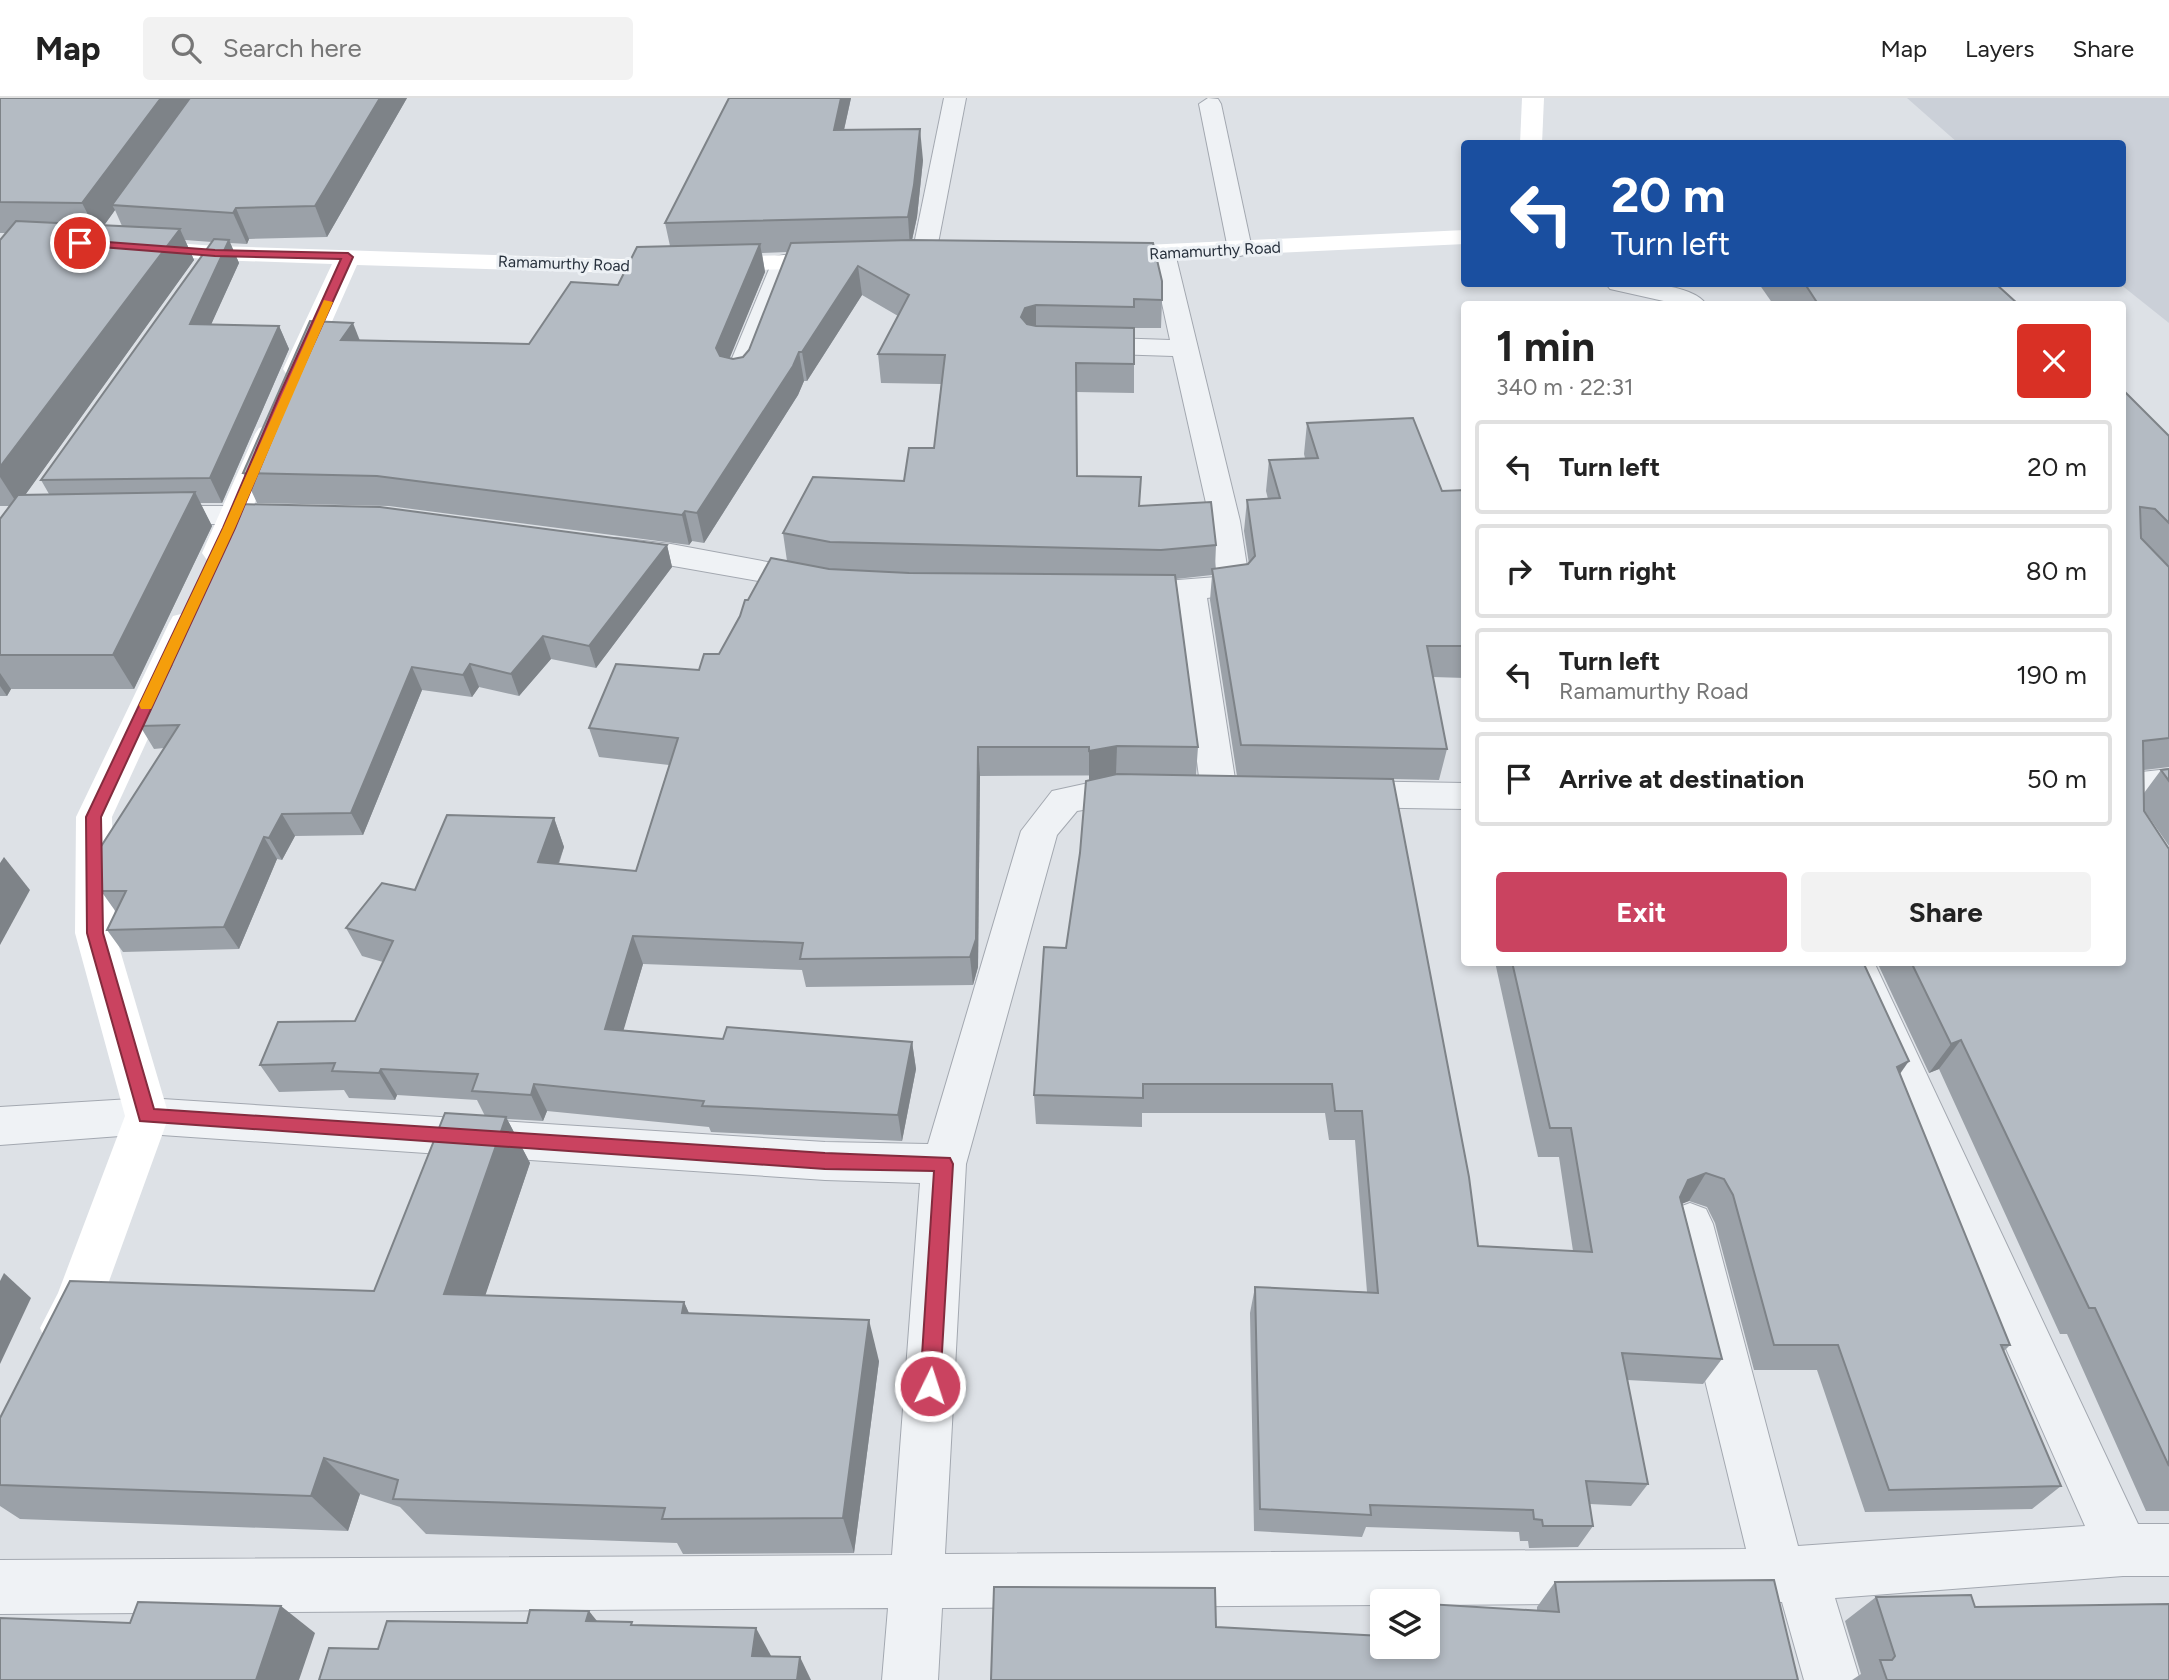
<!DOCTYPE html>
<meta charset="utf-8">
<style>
:root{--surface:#fff;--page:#f2f2f2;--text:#222;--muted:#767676;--line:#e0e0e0;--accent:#ca4360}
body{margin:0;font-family:Figtree,sans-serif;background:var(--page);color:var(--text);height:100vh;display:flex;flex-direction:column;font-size:26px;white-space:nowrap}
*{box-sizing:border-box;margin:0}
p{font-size:23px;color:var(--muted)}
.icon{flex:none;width:38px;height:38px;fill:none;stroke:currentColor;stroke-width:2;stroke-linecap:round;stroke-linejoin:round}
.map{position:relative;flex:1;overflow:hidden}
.drawer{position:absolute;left:1461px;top:203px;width:665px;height:665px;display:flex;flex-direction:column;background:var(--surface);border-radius:7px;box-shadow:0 4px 10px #0003}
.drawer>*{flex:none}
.banner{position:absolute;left:1461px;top:42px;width:665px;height:147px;border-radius:7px;box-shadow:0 4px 10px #0003;background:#1a4fa0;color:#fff;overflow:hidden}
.buttons{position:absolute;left:1370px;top:1491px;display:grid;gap:14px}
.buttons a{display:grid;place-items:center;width:70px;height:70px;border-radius:7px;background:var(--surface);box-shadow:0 4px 10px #0003;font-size:35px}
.pin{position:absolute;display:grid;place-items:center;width:60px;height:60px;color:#fff;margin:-30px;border:4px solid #fff;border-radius:50%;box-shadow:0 2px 7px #0007}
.me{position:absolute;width:77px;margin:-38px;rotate:4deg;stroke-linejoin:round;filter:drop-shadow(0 0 5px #0008)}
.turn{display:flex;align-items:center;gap:24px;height:147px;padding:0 35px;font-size:32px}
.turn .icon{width:91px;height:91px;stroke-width:2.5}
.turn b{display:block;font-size:49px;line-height:60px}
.round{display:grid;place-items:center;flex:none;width:74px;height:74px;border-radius:7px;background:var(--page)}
.overview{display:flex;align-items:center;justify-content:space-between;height:119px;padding:0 35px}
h1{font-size:42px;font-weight:700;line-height:52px}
.button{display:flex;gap:14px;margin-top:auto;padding:14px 35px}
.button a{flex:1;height:80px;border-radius:7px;background:var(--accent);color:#fff;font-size:28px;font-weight:700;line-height:80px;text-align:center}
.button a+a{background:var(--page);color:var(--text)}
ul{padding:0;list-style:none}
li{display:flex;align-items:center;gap:21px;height:94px;margin:0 14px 10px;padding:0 21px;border:4px solid var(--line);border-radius:7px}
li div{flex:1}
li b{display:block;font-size:26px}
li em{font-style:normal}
header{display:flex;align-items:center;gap:42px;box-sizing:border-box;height:98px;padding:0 35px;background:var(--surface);border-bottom:2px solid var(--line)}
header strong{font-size:33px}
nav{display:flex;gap:38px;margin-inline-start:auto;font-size:24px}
.search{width:490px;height:63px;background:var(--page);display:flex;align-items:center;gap:18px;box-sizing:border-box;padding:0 24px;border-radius:7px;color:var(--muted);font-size:26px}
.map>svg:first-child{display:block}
.built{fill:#cbd0d8}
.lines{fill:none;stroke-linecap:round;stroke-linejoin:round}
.street-casing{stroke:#a3a8b0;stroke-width:2}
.street{fill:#eff2f5;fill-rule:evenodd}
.secondary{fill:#fff;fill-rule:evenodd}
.wall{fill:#9ba1a8;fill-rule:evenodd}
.shaded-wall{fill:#7e8388}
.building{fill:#b4bbc3;stroke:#7e8388;stroke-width:2}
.route{fill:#ca4360;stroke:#832c3e;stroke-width:2}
.slow{fill:#f59e0b}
.labels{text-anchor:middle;stroke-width:6;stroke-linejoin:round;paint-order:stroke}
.far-street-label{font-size:16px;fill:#27303c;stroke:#ecf0f4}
</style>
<header>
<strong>Map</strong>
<div class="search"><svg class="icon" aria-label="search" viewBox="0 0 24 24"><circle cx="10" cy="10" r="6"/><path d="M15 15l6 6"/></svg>Search here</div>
<nav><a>Map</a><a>Layers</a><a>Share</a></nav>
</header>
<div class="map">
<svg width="2169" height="1582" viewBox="0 0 2169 1582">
<rect width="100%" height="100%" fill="#dde1e6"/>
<path class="built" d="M1907,0H2169V225L2120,186H2123V46L1958,45Z"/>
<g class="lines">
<defs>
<g id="street">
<path d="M944,0H966L935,161L932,166L923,168L914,166L911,161Z"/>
<path d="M1208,0L1218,1L1221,6L1252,151L1249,156L1240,158L1231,156L1228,151L1199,6Z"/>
<path d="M1163,148L1172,150L1175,155L1240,423L1250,488L1245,495L1207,500L1237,694L1232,703L1219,707L1206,703L1201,694L1176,503L1124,504L1113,501L1108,494L1113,487L1217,479L1210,423L1173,258L1082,255L1073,253L1069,247L1073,241L1082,239L1170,242L1151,155L1154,150Z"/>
<path d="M784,157L793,159L796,164L756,270L752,276L742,278L732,276L728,270L772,164L775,159Z"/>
<path d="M1606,186C1631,184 1690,184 1706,206H1677L1610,191Z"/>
<path d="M153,408H271L282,411L286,417L282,423L271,426H153L142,423L138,417L142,411Z"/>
<path d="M616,440L671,446L816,473L827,476L832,483L827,490L816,493L605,456L600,449L605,442Z"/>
<path d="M2169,671V697L2123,702V676Z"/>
<path d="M1116,679H1137L1150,683L1155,692L1150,701L1077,713L1057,737L966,1066L945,1456L1746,1451L1667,1126L1674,1111L1690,1105L1706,1111L1713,1126L1798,1448L2085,1428L1834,864H1874L2138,1426H2169V1478H2123L1835,1500L1860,1582H1804L1782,1504L1428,1507V1503H1382V1507L942,1510L938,1582H882L888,1510L0,1516V1462L892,1457L920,1085L825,1082L147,1036L0,1047V1009L147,1000L825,1044L928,1046L1021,733L1052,693Z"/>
<path d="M1344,683L1465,685V711L1344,709L1331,705L1326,696L1331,687Z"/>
</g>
</defs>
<use href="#street" class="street-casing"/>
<use href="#street" class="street"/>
<g class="secondary">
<path d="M1522,0H1544L1542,46H1520Z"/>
<path d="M1465,132V146L1103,163L1094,161L1091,156L1094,151L1103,149Z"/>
<path d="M138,142L215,148L620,161L837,156L846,158L849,163L846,168L837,170L620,175L357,167L311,271L307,277L297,279L287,277L283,271L332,166L215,162L129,154L126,149L129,144Z"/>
<path d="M269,327L279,330L283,336L234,455L229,462L218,465L207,462L202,455L255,336L259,330Z"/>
<path d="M185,515L197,518L201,525L112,719L115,835L169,1018L95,1222L81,1246L64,1253L47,1246L40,1230L58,1195L125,1018L75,835L76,719L169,525L173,518Z"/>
</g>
</g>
<g class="wall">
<path d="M0,0H407L327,139L249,141L247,146L230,145L239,165L211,226L279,228L289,251L222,405H200L212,428L134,591H11L7,598H0V421L9,408H0V142L6,135H0ZM115,112L122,128L104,127L113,115ZM185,142L212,144L41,382L49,396L25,397L194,162Z"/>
<path d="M729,0H851L844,32L923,62L917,119L912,142L1162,202L1161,230H1134V295L1076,294L1077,378L1140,408L1216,447L1215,471L1249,466L1244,433L1247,402L1268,401L1266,393L1269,362L1305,360L1304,356L1307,325L1442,393L1465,392V580L1433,579L1447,651L1439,682L1393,681L1478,1148L1573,1153L1559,1059H1538L1495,864H1863L1900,977L2010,1247L2004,1253L2061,1388L2032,1411L1865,1414L1817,1272H1754L1715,1125L1707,1109L1689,1103L1682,1105L1722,1261L1703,1286L1627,1282L1648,1386L1631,1408L1590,1406L1593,1428L1578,1449L1529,1450L1528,1443H1520L1519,1434L1366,1429L1362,1439L1254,1433L1250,1215L1255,1189L1367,1194L1355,1042H1329L1325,1015H1142V1029L1036,1026L1034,997L1066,850L1237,678L1210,502L1212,477L1176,481L1198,649L1196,677L980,678L978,869L973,887L806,889L802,872L643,866L623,932L723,941L912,944L916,971L902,1043L711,1034L709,1029L547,1013L543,1023L507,1021L530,1065L485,1197L684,1204L689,1215L879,1263L854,1455L683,1456L677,1445L426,1436L400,1409L360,1396L348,1433L20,1421L0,1408V1320L374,1193L485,1018L477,1002L397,997L395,1002L349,1000L344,992L279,994L260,967L355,923L383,864L362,858L346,830L415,792L554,720L564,749L559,766L636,773L669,667L599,659L589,630L699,572L719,556L748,502L787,463L783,435L904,383L934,350L941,286L881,285L878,256L898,218L862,197L807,283H804L798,297L704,445L692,443L689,447L389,408L257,405L243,375L360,243L529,246L618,187L670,148L665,125ZM788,154L749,252L743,259L733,261L729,260L765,174L762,155Z"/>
<path d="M1759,186H1996L2018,206H1773Z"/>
<path d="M2123,292L2169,338V669L2144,672V695L2161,672L2169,671V748L2144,712L2169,751V1413H2146L2067,1236H2060L1939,971L1929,975L1877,864H2123Z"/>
<path d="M667,447L672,469L596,570L551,561L519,598L479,589L472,599L422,592L363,737L295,738L282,762L277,761L239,851L123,854L107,832L116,814L101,793L164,650L154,651L140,628L166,578L160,568Z"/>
<path d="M1465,711V732L1462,721Z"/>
<path d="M1774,1482L1798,1582H991L994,1489L1215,1490L1216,1529L1382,1538V1549H1428V1506L1537,1513V1509L1555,1484Z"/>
<path d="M1876,1499L1975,1509L2169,1582H1852L1861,1576L1845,1523Z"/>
</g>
<g class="shaded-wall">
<path d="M161,0H195L112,107L115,112L98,136L82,105Z"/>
<path d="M380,0H407L327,139L315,108Z"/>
<path d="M841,0H851L837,63L834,32Z"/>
<path d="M920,31L923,62L917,119L910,151L908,119Z"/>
<path d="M236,110L249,141L247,146L233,115Z"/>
<path d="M180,131L194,162L18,407L0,379V369Z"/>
<path d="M229,142L239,165L201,249L190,226Z"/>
<path d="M760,146L765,174L722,279L716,250Z"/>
<path d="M858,168L862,197L807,283L802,254Z"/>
<path d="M1036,207V235L1026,239L1021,219L1025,210Z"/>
<path d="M353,225L364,253L341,242Z"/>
<path d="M279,228L289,251L222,405L210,380Z"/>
<path d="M799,254L804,283L798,297L704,445L697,415Z"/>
<path d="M195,394L212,428L134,591L113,557Z"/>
<path d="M685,413L692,443L689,447L682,417Z"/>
<path d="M667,447L672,469L596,570L589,548Z"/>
<path d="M543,538L551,561L519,598L511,576Z"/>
<path d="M470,566L479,589L472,599L463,577Z"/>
<path d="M412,569L422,592L363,737L351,715Z"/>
<path d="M0,575L11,591L7,598L0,588Z"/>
<path d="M1117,648L1116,676L1089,682V653Z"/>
<path d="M978,649L980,678L978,869L973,887L970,859Z"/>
<path d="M282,716L295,738L282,762L269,740Z"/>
<path d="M554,720L564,749L549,792L538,764Z"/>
<path d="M264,739L277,761L239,851L224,829Z"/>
<path d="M4,759L30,792L0,847V765Z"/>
<path d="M633,838L643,866L616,958L605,931Z"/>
<path d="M1961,942L1939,971L1929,975L1951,946Z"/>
<path d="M912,944L916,971L902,1043L898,1017Z"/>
<path d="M1909,963L1888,993L1897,969Z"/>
<path d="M381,971L397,997L395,1002L379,975Z"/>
<path d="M534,986L547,1013L543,1023L531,997Z"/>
<path d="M506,1019L530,1065L472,1237L444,1196Z"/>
<path d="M1706,1075L1689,1103L1672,1110L1688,1082Z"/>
<path d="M4,1175L31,1200L0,1266V1183Z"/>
<path d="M684,1204L702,1245L682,1215Z"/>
<path d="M869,1222L879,1263L854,1455L843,1420Z"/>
<path d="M324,1360L360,1396L348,1433L311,1398Z"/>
<path d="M281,1508L315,1535L299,1582H256Z"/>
<path d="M589,1513L630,1564L586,1523Z"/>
<path d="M756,1530L783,1580L752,1558Z"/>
<path d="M800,1559L811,1582H797Z"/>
</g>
<g class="building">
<path d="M0,0H161L82,105L0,104Z"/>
<path d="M190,0H380L315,108L236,110L233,115L112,107Z"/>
<path d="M729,0H841L834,32L920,31L914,87L908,119L665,125Z"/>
<path d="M16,123L180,131L0,369V142Z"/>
<path d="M214,141L229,142L190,226L279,228L210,380L41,382Z"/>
<path d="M911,142L1153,145L1162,183V202L1134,201V209L1036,207L1025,210L1021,219L1027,226L1036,228L1134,230V266L1076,265L1077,378L1141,379L1139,408L1211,404L1216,447L1161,452L830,444L783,435L813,379L904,383L909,350H934L945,257L878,256L909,197L858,168L802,254H799L793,268L697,415L685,413L682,417L377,378L243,375L310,223L353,225L341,242L529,246L571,184L618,187L637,149L760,146L716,250L720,258L733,261L743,259L749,252L791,145Z"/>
<path d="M1789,186H1996L2018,206H1818L1805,186Z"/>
<path d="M2123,292L2169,338V425L2155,411L2140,409L2141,440L2169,469V640L2143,643L2144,713L2169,751V1368L2095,1210H2089L1961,942L1951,946L1911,864H2123Z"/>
<path d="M1413,320L1442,393L1465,392V548H1427L1447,651L1241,647L1212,471L1248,466L1255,458L1247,402L1280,400L1269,362L1318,360L1307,325Z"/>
<path d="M195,394L113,557H0V421L18,397Z"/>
<path d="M237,406L380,409L667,447L589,548L543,538L511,576L470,566L463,577L412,569L351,715L282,716L269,740L264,739L224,829L107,832L126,793H101L100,750L179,627L140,628L171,568H160Z"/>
<path d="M771,460L829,471L909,475L1175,477L1198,649L1117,648L1089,653V649H978L976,841L970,859L800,861L803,845L633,838L605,931L723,941L727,929L912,944L898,1017L702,1008L704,1003L534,986L531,997L472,993L478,976L381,971L379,975L332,973L335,965L260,967L278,924L355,923L393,843L346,830L382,785L415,792L447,717L554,720L538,764L636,773L678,640L589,630L616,566L699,572L704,556H719L740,518L745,502H748Z"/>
<path d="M2169,671V683L2161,672Z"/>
<path d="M1117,676L1393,681L1469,1079L1478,1148L1592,1154L1571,1030H1550L1512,864H1863L1909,963L1897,969L2010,1247H2001L2061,1388L1889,1392L1838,1247H1774L1733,1097L1724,1081L1706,1075L1688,1082L1680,1099L1722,1261L1622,1255L1648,1386L1586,1383L1593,1428H1543L1542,1422L1534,1421L1533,1412L1370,1407L1371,1417L1260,1411L1255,1189L1378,1195L1362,1013H1335L1332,986H1143V1000L1034,997L1044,849L1066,850L1080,755L1086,683Z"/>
<path d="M445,1015L506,1019L444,1196L684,1204L682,1215L869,1222L843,1420L662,1421L665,1410L393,1401L398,1382L324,1360L311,1398L0,1387V1320L70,1183L374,1193Z"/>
<path d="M1774,1482L1798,1582H991L994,1489L1215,1490L1216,1529L1382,1538V1549H1428V1506L1559,1514L1555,1484Z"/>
<path d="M1971,1497L1975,1509L2169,1506V1582H1887L1880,1562H1892L1895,1558L1876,1499Z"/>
<path d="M138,1504L281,1508L256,1582H0V1520L130,1525Z"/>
<path d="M530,1512L589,1513L586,1523L632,1524L631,1527L756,1530L752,1558L800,1559L797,1582H319L329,1550L378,1551L387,1523L527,1525Z"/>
</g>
<path class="route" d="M80,142L215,152L348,155L353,159L290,298L235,430L101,719L103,835L154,1011L825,1055L950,1060L953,1066L940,1288L937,1295L930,1298L923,1295L920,1288L934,1073L825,1071L140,1023L87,835L86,719L223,430L279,298L341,161L215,158L76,147V143Z"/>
<path class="slow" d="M324,202L333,204L235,430L153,607L151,611H141L139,607L223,430Z"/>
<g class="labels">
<g class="far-street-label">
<text transform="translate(1215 152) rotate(-3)" y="6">Ramamurthy Road</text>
<text transform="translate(564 165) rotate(2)" y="6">Ramamurthy Road</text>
</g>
</g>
</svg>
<div class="buttons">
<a><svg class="icon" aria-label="layers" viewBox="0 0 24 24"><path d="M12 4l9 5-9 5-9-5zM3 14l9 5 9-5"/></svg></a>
</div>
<div class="pin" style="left:80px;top:145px;background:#d93025"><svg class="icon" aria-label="arrive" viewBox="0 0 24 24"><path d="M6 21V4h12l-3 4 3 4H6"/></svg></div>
<svg class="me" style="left:930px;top:1288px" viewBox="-20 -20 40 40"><circle r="17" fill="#ca4360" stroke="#fff" stroke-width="3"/><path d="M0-11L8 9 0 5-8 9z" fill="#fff"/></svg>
<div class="banner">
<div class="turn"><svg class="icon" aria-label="left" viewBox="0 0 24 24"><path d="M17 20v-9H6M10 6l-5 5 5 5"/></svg><div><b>20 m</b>Turn left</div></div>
</div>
<section class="drawer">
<div class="overview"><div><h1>1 min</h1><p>340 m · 22:31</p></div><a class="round" style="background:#d93025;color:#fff"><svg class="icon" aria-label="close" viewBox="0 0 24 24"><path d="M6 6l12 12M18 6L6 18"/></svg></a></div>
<ul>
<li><svg class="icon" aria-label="left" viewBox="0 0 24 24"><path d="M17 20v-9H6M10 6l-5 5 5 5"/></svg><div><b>Turn left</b></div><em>20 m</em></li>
<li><svg class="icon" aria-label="right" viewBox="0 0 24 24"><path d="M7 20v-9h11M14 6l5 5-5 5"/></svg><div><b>Turn right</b></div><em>80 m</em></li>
<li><svg class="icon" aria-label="left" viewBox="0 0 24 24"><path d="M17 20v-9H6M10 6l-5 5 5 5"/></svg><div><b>Turn left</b><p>Ramamurthy Road</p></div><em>190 m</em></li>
<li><svg class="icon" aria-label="arrive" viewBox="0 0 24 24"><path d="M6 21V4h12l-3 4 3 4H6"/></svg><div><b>Arrive at destination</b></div><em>50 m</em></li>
</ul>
<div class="button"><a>Exit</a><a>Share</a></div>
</section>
</div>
